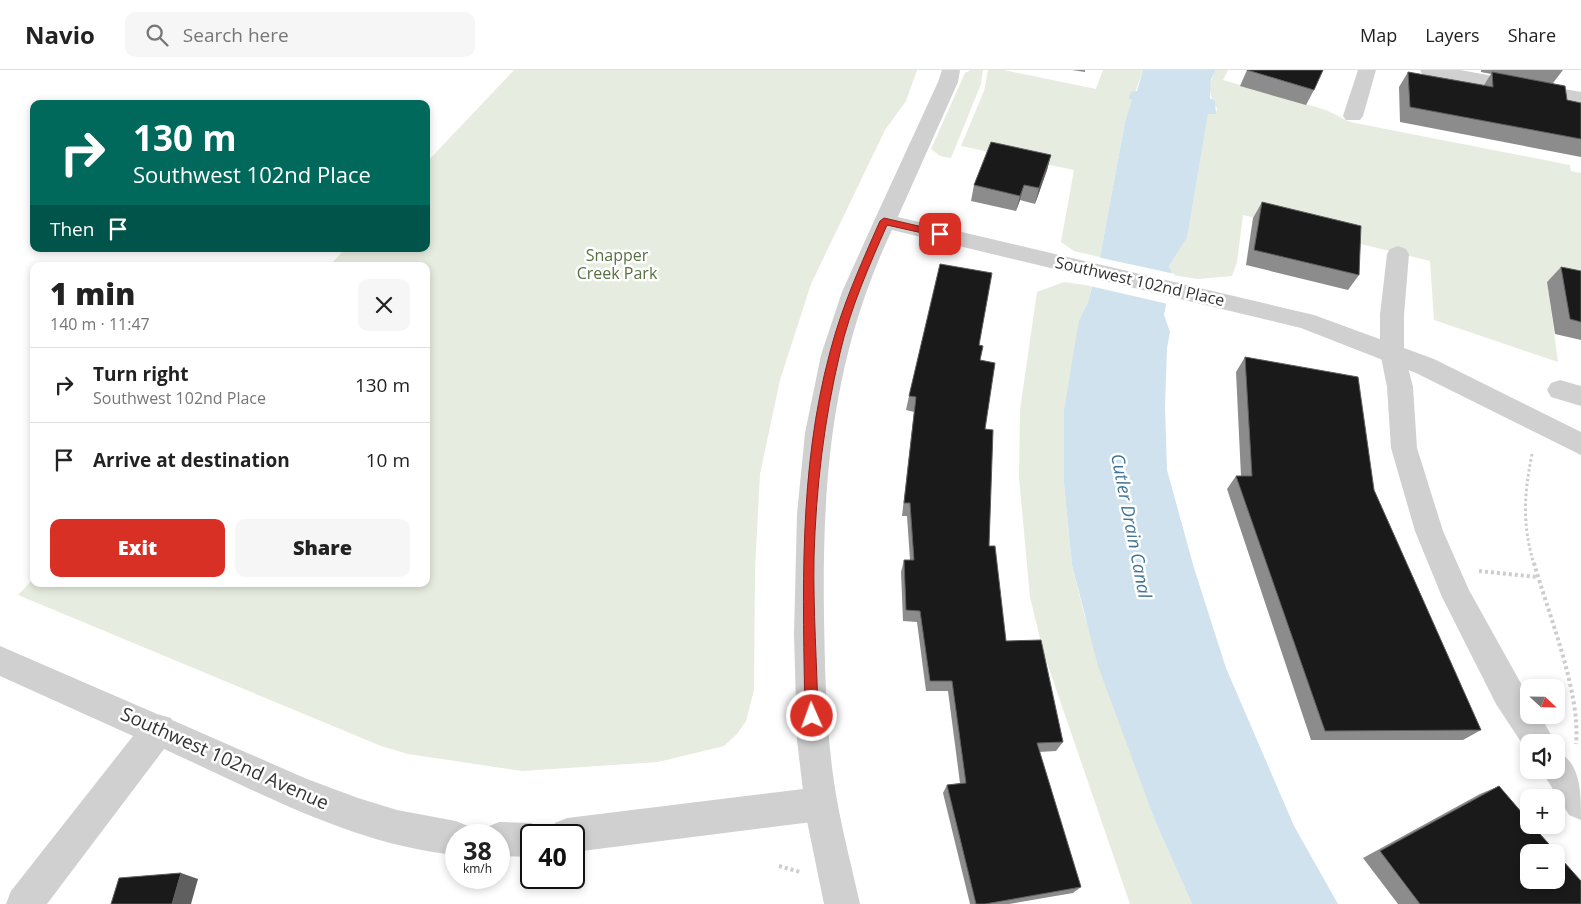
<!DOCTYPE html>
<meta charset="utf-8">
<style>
:root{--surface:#fff;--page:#f6f6f6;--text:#222;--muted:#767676;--line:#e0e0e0;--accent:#d93025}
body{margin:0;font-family:"Open Sans",sans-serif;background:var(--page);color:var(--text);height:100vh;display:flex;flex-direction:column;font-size:19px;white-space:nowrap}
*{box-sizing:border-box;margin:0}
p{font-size:16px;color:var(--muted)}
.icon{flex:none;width:28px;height:28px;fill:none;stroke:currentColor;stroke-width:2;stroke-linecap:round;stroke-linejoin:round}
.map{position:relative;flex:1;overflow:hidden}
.details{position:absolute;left:30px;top:192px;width:400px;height:325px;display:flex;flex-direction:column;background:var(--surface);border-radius:10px;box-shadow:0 2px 8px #0003}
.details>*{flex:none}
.guide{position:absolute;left:30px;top:30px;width:400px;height:152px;border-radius:10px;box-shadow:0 2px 8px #0003;background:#00695c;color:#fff;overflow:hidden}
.needle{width:32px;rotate:112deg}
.buttons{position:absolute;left:1520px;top:609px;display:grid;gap:10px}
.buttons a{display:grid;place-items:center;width:45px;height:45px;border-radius:10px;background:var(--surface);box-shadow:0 2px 8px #0003;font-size:25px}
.speed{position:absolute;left:445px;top:754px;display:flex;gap:10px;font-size:25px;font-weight:700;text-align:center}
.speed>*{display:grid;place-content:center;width:65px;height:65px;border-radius:50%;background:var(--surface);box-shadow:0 2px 8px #0003;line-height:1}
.speed small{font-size:12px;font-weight:400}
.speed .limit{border:2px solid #111;border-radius:8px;background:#fff;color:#111}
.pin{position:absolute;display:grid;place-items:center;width:42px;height:42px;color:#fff;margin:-21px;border-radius:10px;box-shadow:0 2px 8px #0006}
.me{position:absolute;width:55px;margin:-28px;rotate:358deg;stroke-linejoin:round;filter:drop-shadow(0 0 4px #0008)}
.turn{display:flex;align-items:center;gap:18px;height:105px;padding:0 20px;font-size:22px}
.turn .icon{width:65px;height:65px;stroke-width:2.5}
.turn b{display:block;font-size:35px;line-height:42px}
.then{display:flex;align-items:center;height:48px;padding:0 20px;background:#0003;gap:10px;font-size:19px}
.round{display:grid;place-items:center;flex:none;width:52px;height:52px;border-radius:10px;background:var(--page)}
.head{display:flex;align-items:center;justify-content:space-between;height:85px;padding:0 20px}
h1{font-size:30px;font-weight:800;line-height:38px}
.button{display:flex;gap:10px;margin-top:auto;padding:10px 20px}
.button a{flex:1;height:58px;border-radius:10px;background:var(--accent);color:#fff;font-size:20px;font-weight:800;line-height:58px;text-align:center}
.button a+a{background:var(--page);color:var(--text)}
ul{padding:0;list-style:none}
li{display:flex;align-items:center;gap:15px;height:75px;padding:0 20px;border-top:1px solid var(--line)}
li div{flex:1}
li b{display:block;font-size:19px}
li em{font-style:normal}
header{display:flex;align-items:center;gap:30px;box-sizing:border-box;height:70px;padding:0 25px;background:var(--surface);border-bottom:1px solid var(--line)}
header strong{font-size:24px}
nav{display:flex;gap:28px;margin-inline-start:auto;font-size:18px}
.search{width:350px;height:45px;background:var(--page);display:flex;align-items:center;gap:12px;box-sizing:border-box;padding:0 18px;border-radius:10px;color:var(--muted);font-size:19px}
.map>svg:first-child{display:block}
.green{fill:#e6ecdf}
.water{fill:#cfe2ee}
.pier{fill:#fff}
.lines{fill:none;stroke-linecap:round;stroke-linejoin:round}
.path-far1{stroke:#cdcdcd;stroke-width:3;stroke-dasharray:2.5 2.5;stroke-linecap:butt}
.path{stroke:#cdcdcd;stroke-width:4;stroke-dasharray:3 3;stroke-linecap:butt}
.minor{fill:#d0d0d0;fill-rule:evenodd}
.tertiary{fill:#d0d0d0;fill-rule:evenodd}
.wall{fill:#8c8c8c}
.shaded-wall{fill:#5f5f5f}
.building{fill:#1a1a1a;stroke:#5f5f5f}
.route{fill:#d93025;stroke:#8d1f18}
.labels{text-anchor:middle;stroke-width:5;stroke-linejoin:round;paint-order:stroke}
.park-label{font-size:16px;fill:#56703f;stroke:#fff}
.street-label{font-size:16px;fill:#333;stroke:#fff}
.water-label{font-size:18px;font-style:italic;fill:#3f7597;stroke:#fff}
.near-street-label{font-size:19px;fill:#333;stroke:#fff}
</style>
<header>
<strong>Navio</strong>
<div class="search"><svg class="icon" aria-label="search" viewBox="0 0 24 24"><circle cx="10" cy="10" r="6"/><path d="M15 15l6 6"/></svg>Search here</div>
<nav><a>Map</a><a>Layers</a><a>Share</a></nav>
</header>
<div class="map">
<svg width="1581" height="834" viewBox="0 0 1581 834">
<rect width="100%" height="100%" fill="#fff"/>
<g class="green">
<path d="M514,0H917L906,31L885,60L811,214L780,310L760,404L755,500L754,620L746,651L737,664L724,676L658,692L522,701L408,684L381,676L18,525L34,508V514H426V196H329L345,179H426V93Z"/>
<path d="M971,0H983L981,14L951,88L940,86L931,79L965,3Z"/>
<path d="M988,0H1004L1096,19L1103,0H1143L1125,52L1100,187L1074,181L1061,172L1074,100L961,76L984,21Z"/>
<path d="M1216,0H1228L1223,10L1326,40L1350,52L1570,95L1571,101L1581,103V217L1547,210L1558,292L1434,250L1430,191L1243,145L1237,192L1232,206L1198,209L1172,205L1169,196L1187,168L1208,43L1216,44L1217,38C1208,26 1208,13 1216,0Z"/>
<path d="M1064,212L1092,216L1088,232L1079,250L1064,414L1072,495L1084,544L1156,753L1192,834H1130L1043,581L1030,527L1019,407L1020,340L1037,222Z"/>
</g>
<path class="water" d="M1143,0H1216L1211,9L1210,28L1215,31L1216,44H1208L1187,168L1169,196L1172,204L1164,245L1170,262L1167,278L1165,337L1167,400L1194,498L1226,598L1294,756L1338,834H1192L1156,753L1098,596L1072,495L1064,414V341L1079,250L1088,232L1100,187L1125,52L1132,30L1129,28L1131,22L1137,21Z"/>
<path class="pier" d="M1097,187L1175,204L1168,234L1090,216Z"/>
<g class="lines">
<path class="path-far1" d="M1532,384C1524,424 1522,455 1534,494"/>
<g class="path">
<path d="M1534,493C1548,543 1581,623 1576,674"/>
<path d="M1479,501L1537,507"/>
<path d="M779,796L800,802"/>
</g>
<g class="minor">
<path d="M942,0H960L958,12L896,151L893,156L885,158L877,156L874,151L938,12Z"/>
<path d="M1358,0H1376L1363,46L1360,50H1346L1343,46Z"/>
<path d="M1420,0H1460L1581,22V34L1429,6L1422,4Z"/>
<path d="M1398,176L1406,179L1409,184L1404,245V282L1413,317L1417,378L1443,461L1469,520L1529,628V645H1540L1555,672H1529V684L1496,634L1442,527L1415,461L1391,378L1387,317L1380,282V245L1387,184L1390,179Z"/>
<path d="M1560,310L1581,316V336L1551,327L1547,320L1551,313Z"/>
<path d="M0,576L157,644L171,648L172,650L307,709L358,728L397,740L456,751L468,756L472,765H456V785C353,775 257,721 164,679L47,834H6L11,821L133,666L0,606Z"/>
<path d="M1556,680C1581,693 1581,721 1581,750L1569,745L1541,700H1556Z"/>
<path d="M820,717L832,722L837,734L832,746L820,751L574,782V765H550L555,753L567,748Z"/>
<path d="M499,752L531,753L543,758L546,765H531V787L499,786V765H483L487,757Z"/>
</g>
<path class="tertiary" d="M885,144L1314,245L1434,289L1581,362V385L1416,303L1301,258L892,160C832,287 822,408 824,546C825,602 826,657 834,712C840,753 851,793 860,834H824L806,746L797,670L794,564L797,444L805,363L821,285L842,222L874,151L877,146Z"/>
</g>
<g class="wall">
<path d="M1072,0H1085V2Z"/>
<path d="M1247,0L1314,20L1306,35L1240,16Z"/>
<path d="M1481,0H1563L1553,13L1567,30L1581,33V87L1400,52L1399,17L1408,2L1484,15L1491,4L1481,2Z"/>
<path d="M1051,85L1047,100L1035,134L1020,130L1016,141L971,131L974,115Z"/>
<path d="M1262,132L1359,205L1348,220L1246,195L1253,148Z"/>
<path d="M1561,197L1581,201V270L1555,264L1547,212Z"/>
<path d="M979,275L985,359L989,476L1006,571L1063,672L1056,681L1039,682L1081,817L1073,823L1009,834H970L943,723L947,715L960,713L948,621H926L917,552L903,551L901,502L904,490H910L907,446H902L914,342L906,340L909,326Z"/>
<path d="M1245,287L1374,420L1481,660L1463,670H1311L1227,419L1236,406H1241L1236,302Z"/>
<path d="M1499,716L1581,834H1398L1363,788L1480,724Z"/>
</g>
<g class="shaded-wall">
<path d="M1051,85L1047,100L1035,134L1039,118Z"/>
<path d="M1024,115L1020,130L1016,141L1020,126Z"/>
<path d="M181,803L198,809L191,834H172Z"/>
</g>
<g class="building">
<path d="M1247,0H1323L1314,20Z"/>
<path d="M1408,2L1493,17L1492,2L1565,16L1567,30L1581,33V69L1410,37Z"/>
<path d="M991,72L1051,85L1039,118L1024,115L1020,126L974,115Z"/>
<path d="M1262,132L1361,156L1359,205L1254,180Z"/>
<path d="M940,194L992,203L979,275L983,276L980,290L995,293L985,359L993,360L989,476H995L1006,571L1041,570L1063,672L1037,673L1081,817L985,834H976L947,715L966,713L952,611H930L920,541L906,540L904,490H914L910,433H904L916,327L909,326Z"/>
<path d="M1561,197L1581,201V252L1570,249Z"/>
<path d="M1245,287L1358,307L1374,420L1481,660L1325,661L1236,406H1252Z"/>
<path d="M1499,716L1529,751V755H1532L1556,782H1529V810H1556V783L1581,811V834H1420L1380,781Z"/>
<path d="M181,803L172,834H111L119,808Z"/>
</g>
<path class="route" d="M884,148L940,161L945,164L940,167L887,155C869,196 850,239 840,283C824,350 816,418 814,487C813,540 817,593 818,646L816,651L812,653L807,651L805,646C803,524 798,401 830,282C842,236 861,194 880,151Z"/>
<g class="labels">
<g class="park-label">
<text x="617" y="191">Snapper<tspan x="617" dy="18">Creek Park</tspan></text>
</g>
<g class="street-label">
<text transform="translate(1140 211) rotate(13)" y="6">Southwest 102nd Place</text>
</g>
<g class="water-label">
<text transform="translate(1131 456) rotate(79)" y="6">Cutler Drain Canal</text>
</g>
<g class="near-street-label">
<text transform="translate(225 688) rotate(24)" y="7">Southwest 102nd Avenue</text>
</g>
</g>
</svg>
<div class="buttons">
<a><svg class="needle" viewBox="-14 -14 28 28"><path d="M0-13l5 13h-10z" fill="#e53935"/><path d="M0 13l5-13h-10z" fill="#767676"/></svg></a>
<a><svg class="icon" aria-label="sound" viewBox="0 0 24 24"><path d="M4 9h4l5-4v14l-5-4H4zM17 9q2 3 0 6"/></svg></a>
<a>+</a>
<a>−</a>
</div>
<div class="speed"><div>38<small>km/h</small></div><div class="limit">40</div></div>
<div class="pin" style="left:940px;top:164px;background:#d93025"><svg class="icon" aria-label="arrive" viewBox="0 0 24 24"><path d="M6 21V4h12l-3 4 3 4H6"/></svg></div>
<svg class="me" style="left:812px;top:646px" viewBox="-20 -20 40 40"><circle r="17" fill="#d93025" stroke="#fff" stroke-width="3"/><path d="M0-11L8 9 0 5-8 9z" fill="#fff"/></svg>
<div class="guide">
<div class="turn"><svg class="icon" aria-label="right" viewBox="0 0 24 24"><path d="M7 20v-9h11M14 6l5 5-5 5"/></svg><div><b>130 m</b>Southwest 102nd Place</div></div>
<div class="then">Then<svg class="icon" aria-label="arrive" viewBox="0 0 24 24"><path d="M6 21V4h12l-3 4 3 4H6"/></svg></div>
</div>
<section class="details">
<div class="head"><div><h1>1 min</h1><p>140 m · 11:47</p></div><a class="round"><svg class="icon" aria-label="close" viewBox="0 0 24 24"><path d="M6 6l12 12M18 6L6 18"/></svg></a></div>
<ul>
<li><svg class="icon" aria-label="right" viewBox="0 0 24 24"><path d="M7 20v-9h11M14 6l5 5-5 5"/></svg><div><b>Turn right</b><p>Southwest 102nd Place</p></div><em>130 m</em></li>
<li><svg class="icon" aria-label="arrive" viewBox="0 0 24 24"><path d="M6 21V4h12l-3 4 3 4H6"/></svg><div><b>Arrive at destination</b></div><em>10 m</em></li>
</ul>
<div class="button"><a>Exit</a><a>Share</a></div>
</section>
</div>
